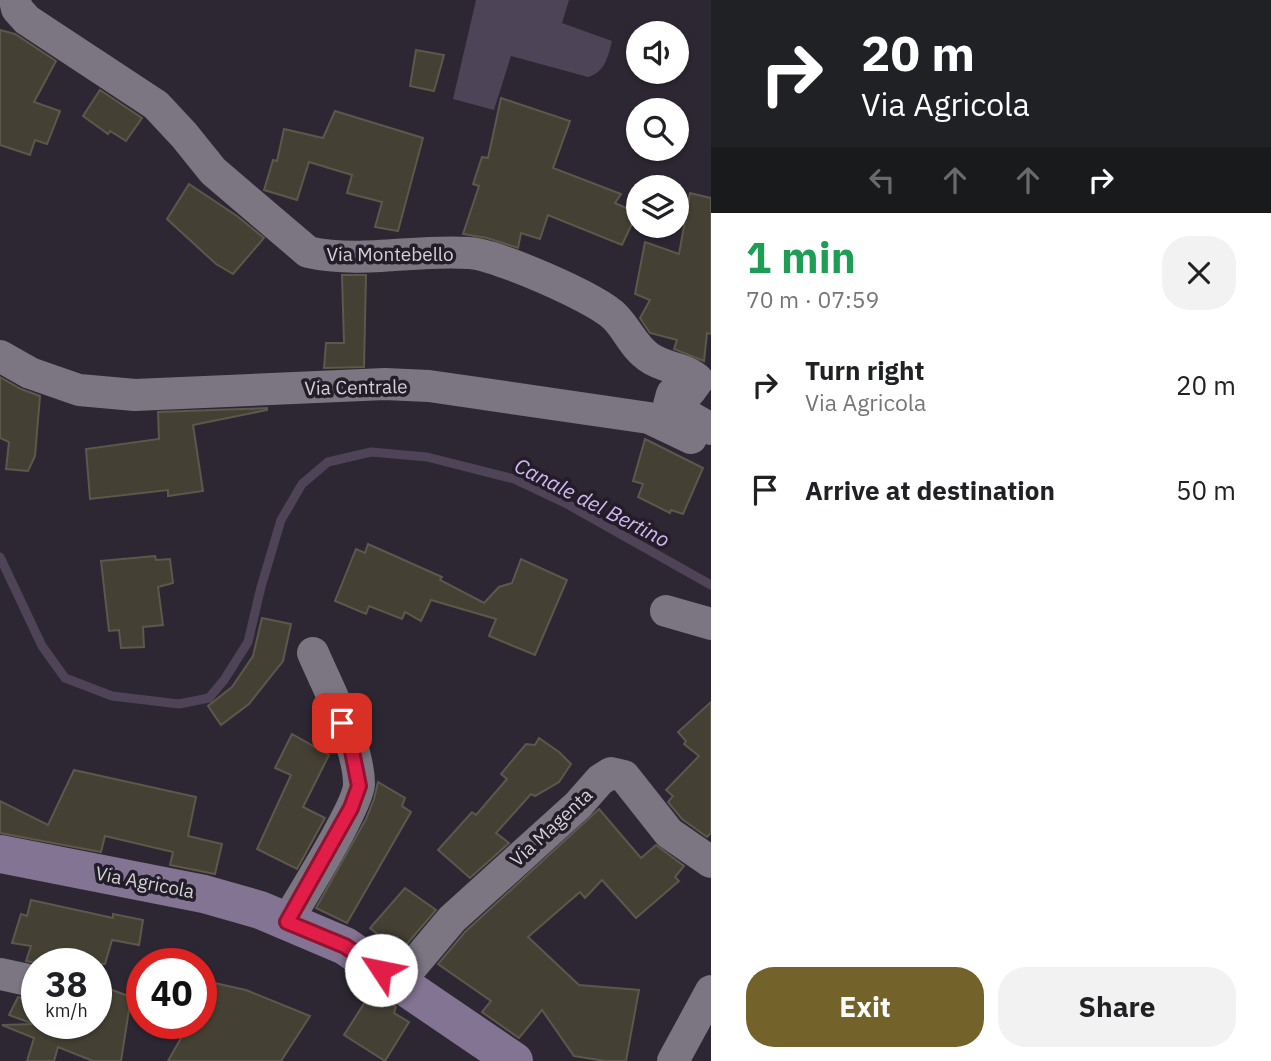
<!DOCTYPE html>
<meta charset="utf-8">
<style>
:root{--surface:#fff;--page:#f2f2f2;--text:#202124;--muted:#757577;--accent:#73632b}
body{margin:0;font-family:"IBM Plex Sans",sans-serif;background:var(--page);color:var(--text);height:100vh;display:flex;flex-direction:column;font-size:26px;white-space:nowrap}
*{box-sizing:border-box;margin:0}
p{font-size:23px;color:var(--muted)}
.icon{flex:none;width:38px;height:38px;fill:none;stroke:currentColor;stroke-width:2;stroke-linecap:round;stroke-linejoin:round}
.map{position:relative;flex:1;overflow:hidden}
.sheet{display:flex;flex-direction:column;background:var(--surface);width:560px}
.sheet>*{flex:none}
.hud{background:#202124;color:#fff;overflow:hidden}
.controls{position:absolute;left:626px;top:21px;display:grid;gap:14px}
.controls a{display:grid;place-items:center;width:63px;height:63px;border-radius:50%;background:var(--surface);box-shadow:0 2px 5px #0004;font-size:35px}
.speed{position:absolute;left:21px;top:948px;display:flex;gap:14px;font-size:35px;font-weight:700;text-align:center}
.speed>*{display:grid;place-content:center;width:91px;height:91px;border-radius:50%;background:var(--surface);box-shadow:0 2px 5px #0004;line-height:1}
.speed small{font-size:18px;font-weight:400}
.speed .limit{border:10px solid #d22;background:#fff;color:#111}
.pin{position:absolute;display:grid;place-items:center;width:60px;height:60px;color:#fff;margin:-30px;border-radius:14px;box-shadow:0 4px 10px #0006}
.me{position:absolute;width:77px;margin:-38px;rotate:304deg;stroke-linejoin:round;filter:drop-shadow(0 0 5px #0008)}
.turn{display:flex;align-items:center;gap:24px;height:147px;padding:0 35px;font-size:32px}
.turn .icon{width:91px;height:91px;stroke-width:2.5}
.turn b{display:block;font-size:49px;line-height:60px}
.lanes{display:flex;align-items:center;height:66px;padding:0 35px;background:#0003;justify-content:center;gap:35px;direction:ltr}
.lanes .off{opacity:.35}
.round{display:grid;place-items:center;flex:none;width:74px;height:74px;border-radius:28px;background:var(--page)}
.overview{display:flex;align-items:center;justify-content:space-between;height:119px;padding:0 35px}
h1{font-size:42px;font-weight:700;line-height:52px;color:#1e9e55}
.cta{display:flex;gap:14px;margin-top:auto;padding:14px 35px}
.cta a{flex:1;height:80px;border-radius:28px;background:var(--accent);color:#fff;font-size:28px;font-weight:700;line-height:80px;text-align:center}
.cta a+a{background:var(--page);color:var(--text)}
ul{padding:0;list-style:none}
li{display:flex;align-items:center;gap:21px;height:105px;padding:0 35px}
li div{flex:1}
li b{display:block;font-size:26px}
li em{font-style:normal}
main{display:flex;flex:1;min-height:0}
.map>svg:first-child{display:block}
.green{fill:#4d4457}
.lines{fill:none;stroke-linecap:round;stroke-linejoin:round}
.stream{stroke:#4f4358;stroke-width:9}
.building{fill:#444034;stroke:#5c584b;stroke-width:2}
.street{stroke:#7c7683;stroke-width:32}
.secondary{stroke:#847494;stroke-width:38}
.route-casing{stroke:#92132f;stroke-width:18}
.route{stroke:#e11d48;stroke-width:12}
.labels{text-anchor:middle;stroke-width:7;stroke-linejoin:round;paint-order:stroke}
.street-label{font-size:19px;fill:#d3d0d7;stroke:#221d28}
.water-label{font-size:21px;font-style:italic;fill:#d3b7f1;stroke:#221d28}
</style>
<main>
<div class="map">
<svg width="711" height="1061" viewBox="0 0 711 1061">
<rect width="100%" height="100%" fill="#2c2732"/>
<path class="green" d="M476,0H569L562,23L612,41C608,57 605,72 588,77L511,56L494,110L453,99Z"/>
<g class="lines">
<path class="stream" d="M0,557L42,646L65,678L112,696L179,704L209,698L224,680L248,642L261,587L281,520L302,484L328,462L371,452L427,457L514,479L567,504L711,585"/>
</g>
<g class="building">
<path d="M0,30L15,34L56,61L34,102L60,111L47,144L35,140L30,155L0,145Z"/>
<path d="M416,50L444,55L434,91L410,86Z"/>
<path d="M100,90L142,118L126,141L110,131L108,134L83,116Z"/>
<path d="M501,98L570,121L553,168L621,194L615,203L637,213L622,245L548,215L540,239L521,233L518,248L487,238L463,234L479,186L473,184L482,157L488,158Z"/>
<path d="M335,111L423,138L398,231L375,227L382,202L347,193L352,175L309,162L297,200L264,190L273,160L277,161L284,129L323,138Z"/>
<path d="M189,184L237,216L264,238L233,274L216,264L167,219Z"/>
<path d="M690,193L711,198V334L707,333L704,361L674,349L677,340L650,333L640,318L650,300L635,294L645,242L679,254Z"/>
<path d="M342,275H366L364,367L324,368L326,343H344Z"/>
<path d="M0,377L21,389L40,396L35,456L28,471L6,469L9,442L0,438Z"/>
<path d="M267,408V410L193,425L203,491L168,496V490L90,499L86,449L159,439L158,412Z"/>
<path d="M645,439L703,468L683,514L671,510L670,513L638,497L643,484L633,481Z"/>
<path d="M368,544L442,577L440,580L484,603L499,587L512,583L521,559L567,580L535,655L489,636L496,619L431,600L421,621L405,612L402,619L369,606L366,614L335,601L356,549L365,553Z"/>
<path d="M155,556L156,560L170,559L173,583L158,587L163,625L143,627L144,647L121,648L119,630L109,631L101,561Z"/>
<path d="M262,618L291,624L283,661L249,704L221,725L208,706L232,687L253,656Z"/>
<path d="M711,702V833L707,837L682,819L668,802L673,796L666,790L699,756L684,744L686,741L678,732Z"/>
<path d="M292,734L329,755L303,807L325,818L297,869L257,849L291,775L275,768Z"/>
<path d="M539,738L559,752L571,764L559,782L535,796L531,794L496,833L509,843L470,878L438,850L472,812L476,815L507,779L501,774L526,744L535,745Z"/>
<path d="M74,770L196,797L188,836L222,844L215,874L170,865L173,852L105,836L101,852L0,833V801L48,825Z"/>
<path d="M378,782L405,798L402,806L411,812L347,923L316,908L366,819L374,799Z"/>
<path d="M599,809L641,858L656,845L684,866L675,877L679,881L636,918L602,880L585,898L580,892L528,937L579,985L639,990L626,1061H605L574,1056L542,1010L519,1038L482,1012L491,1001L438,964L465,932Z"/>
<path d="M405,888L436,910L400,952L370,928Z"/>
<path d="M31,900L113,918V914L143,920L139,945L112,940L105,964H41L26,961L31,946L12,943L21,914L27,916Z"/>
<path d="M201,980L246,990L310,1016L281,1061H168L189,1024H201Z"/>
<path d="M96,984L131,997L121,1061H93L58,1047L54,1061H27L34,1038L2,1025L34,1024L9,1015L18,997L37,1000V1024H96Z"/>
<path d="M372,991L396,1007L394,1013L409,1022L385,1061L344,1035Z"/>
</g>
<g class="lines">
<g class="street">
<path d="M15,0L17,9L27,20L156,105L184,135L213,171L308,252C361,264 415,249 469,253C495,254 597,298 615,317C628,330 634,348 650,358C664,368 686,368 698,380L690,391L672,394L669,405L711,429"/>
<path d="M0,356L30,373L79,390L135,395L385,384L429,386L649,418L691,438"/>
<path d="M666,611L711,624"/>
<path d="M287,921C301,898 359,804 359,784C359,746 328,688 313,653"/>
<path d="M0,974L37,982"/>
<path d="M399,982L452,919L578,805L600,780L611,773L624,776L669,833L711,862"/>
<path d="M673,1061L711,991"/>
</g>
<path class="secondary" d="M0,854L204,894L260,910L345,946L514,1061"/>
</g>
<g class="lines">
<defs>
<path id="route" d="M342,723L351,746L359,786L351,808L287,922L345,946L381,970"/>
</defs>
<use href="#route" class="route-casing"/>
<use href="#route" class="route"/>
</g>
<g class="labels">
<g class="street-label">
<text x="390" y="261">Via Montebello</text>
<text transform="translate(356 387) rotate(-1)" y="7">Via Centrale</text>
<text transform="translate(551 827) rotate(-43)" y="7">Via Magenta</text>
<text transform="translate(145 882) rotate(11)" y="7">Via Agricola</text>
</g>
<g class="water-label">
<text transform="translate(592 503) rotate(27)" y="7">Canale del Bertino</text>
</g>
</g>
</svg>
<div class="controls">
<a><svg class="icon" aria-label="sound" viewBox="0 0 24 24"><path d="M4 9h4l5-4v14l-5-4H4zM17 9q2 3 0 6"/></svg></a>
<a><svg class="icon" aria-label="search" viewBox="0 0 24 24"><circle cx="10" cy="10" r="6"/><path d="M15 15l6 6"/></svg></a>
<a><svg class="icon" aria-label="layers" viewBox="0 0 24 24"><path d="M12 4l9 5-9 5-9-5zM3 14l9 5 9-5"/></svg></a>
</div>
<div class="speed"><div>38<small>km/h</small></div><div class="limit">40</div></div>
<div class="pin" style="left:342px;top:723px;background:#d93025"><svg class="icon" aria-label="arrive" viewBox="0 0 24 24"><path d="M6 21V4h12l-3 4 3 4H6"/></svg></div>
<svg class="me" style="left:381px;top:970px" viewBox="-20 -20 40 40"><circle r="19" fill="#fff"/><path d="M0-13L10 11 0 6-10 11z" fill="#e11d48"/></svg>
</div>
<section class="sheet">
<div class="hud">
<div class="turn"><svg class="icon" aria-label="right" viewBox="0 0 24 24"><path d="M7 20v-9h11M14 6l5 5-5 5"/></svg><div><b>20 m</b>Via Agricola</div></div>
<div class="lanes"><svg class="icon off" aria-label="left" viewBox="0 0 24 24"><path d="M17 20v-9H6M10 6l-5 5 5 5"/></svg><svg class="icon off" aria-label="ahead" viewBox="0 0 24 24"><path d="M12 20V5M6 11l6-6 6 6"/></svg><svg class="icon off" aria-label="ahead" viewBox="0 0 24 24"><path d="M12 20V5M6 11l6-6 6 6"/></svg><svg class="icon" aria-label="right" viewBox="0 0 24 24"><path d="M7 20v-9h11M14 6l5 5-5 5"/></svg></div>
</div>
<div class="overview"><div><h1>1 min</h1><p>70 m · 07:59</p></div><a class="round"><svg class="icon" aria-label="close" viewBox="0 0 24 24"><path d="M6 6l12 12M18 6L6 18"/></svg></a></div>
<ul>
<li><svg class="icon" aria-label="right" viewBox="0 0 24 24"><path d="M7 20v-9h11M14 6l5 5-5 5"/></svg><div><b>Turn right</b><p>Via Agricola</p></div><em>20 m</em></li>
<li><svg class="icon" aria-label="arrive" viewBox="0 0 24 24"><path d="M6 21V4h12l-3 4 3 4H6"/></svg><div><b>Arrive at destination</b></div><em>50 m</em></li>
</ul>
<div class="cta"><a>Exit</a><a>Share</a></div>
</section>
</main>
